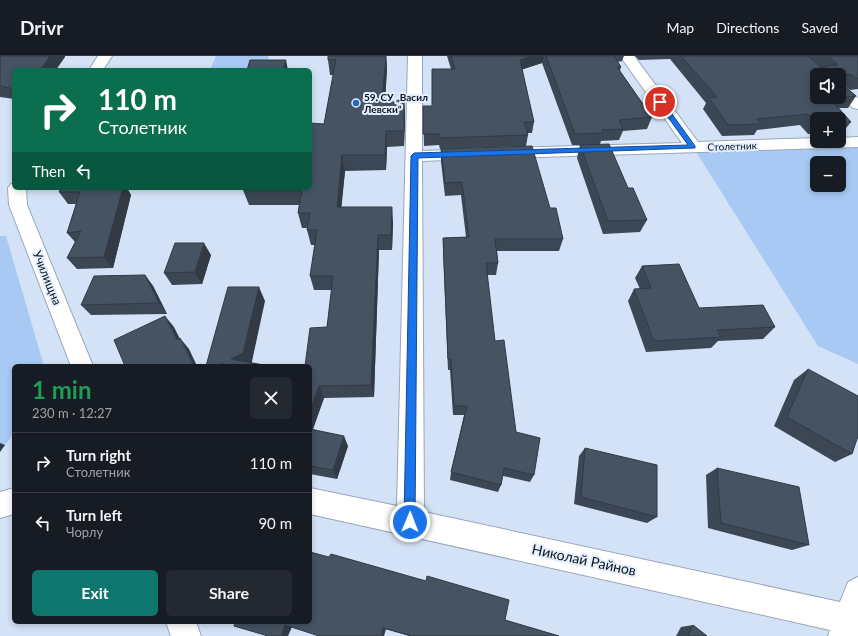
<!DOCTYPE html>
<meta charset="utf-8">
<style>
:root{--surface:#171b24;--page:#242831;--text:#f1f3f6;--muted:#9ea1a6;--line:#363941;--accent:#0f766e}
body{margin:0;font-family:Lato,sans-serif;background:var(--page);color:var(--text);height:100vh;display:flex;flex-direction:column;font-size:15px;white-space:nowrap}
*{box-sizing:border-box;margin:0}
p{font-size:13px;color:var(--muted)}
.icon{flex:none;width:22px;height:22px;fill:none;stroke:currentColor;stroke-width:2;stroke-linecap:round;stroke-linejoin:round}
.map{position:relative;flex:1;overflow:hidden}
.details{position:absolute;left:12px;top:308px;width:300px;height:260px;display:flex;flex-direction:column;background:var(--surface);border-radius:6px;box-shadow:0 2px 6px #0003}
.details>*{flex:none}
.guide{position:absolute;left:12px;top:12px;width:300px;height:122px;border-radius:6px;box-shadow:0 2px 6px #0003;background:#0b6e4f;color:#fff;overflow:hidden}
.buttons{position:absolute;left:810px;top:12px;display:grid;gap:8px}
.buttons a{display:grid;place-items:center;width:36px;height:36px;border-radius:6px;background:var(--surface);box-shadow:0 2px 6px #0003;font-size:20px}
.pin{position:absolute;display:grid;place-items:center;width:34px;height:34px;color:#fff;margin:-17px;border:2px solid #fff;border-radius:50%;box-shadow:0 1px 4px #0007}
.me{position:absolute;width:44px;margin:-22px;rotate:1deg;stroke-linejoin:round;filter:drop-shadow(0 0 3px #0008)}
.turn{display:flex;align-items:center;gap:14px;height:84px;padding:0 20px;font-size:18px}
.turn .icon{width:52px;height:52px;stroke-width:2.5}
.turn b{display:block;font-size:28px;line-height:34px}
.then{display:flex;align-items:center;height:38px;padding:0 20px;background:#0003;gap:8px;font-size:15px}
.round{display:grid;place-items:center;flex:none;width:42px;height:42px;border-radius:6px;background:var(--page)}
.headline{display:flex;align-items:center;justify-content:space-between;height:68px;padding:0 20px}
h1{font-size:24px;font-weight:700;line-height:30px;color:#1e9e55}
.primary-button{display:flex;gap:8px;margin-top:auto;padding:8px 20px}
.primary-button a{flex:1;height:46px;border-radius:6px;background:var(--accent);color:#fff;font-size:16px;font-weight:700;line-height:46px;text-align:center}
.primary-button a+a{background:var(--page);color:var(--text)}
ul{padding:0;list-style:none}
li{display:flex;align-items:center;gap:12px;height:60px;padding:0 20px;border-top:1px solid var(--line)}
li div{flex:1}
li b{display:block;font-size:15px}
li em{font-style:normal}
header{display:flex;align-items:center;gap:24px;box-sizing:border-box;height:56px;padding:0 20px;background:var(--surface);border-bottom:1px solid var(--line)}
header strong{font-size:19px}
nav{display:flex;gap:22px;margin-inline-start:auto;font-size:14px}
.map>svg:first-child{display:block}
.green{fill:#a8c9f4;fill-rule:evenodd}
.lines{fill:none;stroke-linecap:round;stroke-linejoin:round}
.minor-casing{stroke:#99a7ba;stroke-width:2}
.minor{fill:#fff;fill-rule:evenodd}
.wall{fill:#3c4755;fill-rule:evenodd}
.shaded-wall{fill:#313a45}
.building{fill:#465363;stroke:#313a45}
.route{fill:#1a73e8;stroke:#114b97}
.poi-dot{fill:#2368b8;stroke:#e2efff;stroke-width:1.5}
.labels{text-anchor:middle;stroke-width:4;stroke-linejoin:round;paint-order:stroke}
.far-poi-label{font-size:10px;font-weight:bold;fill:#0d1219;stroke:#e2efff;text-anchor:start}
.far-street-label{font-size:10px;fill:#0d1219;stroke:#e2efff}
.street-label{font-size:12px;fill:#0d1219;stroke:#e2efff}
.near-street-label{font-size:14px;fill:#0d1219;stroke:#e2efff}
</style>
<header>
<strong>Drivr</strong>
<nav><a>Map</a><a>Directions</a><a>Saved</a></nav>
</header>
<div class="map">
<svg width="858" height="580" viewBox="0 0 858 580">
<rect width="100%" height="100%" fill="#d3e2f6"/>
<g class="green">
<path d="M216,0H269L265,14H210Z"/>
<path d="M858,86V308L818,290L693,91ZM817,107H839V129H817Z"/>
<path d="M0,180H6L44,310H14V377L0,396Z"/>
</g>
<g class="lines">
<defs>
<g id="minor">
<path d="M98,0H112L103,14H89Z"/>
<path d="M408,0H422V95L471,93L477,94L479,98L477,102L471,103L422,105L424,456L840,546L848,526L858,521V580H828L830,574L310,458V432L397,450Z"/>
<path d="M620,0H634L698,86L817,82V85H839V82L858,81V91L504,102L498,101L496,97L498,93L504,92L682,87Z"/>
<path d="M839,30L844,31L858,42V53L853,52L839,41Z"/>
<path d="M14,127V132H26L27,149L93,310H71L9,149L8,132L11,128Z"/>
<path d="M14,432V458L0,462V436Z"/>
<path d="M166,566H196L201,580H171Z"/>
</g>
</defs>
<use href="#minor" class="minor-casing"/>
<use href="#minor" class="minor"/>
</g>
<g class="wall">
<path d="M0,0H65V1L14,14V43L0,41Z"/>
<path d="M328,0H386L387,12L385,46H404L405,61L404,90L387,91L386,114L345,115L341,151L393,166L392,194H379L374,341L324,342L313,373L348,390L337,423L310,418V310L327,271L332,234H314L310,220L315,189H311L307,174V172H302L298,157L299,149H249L243,134V133H234V132H310L324,68L333,19H330L328,4Z"/>
<path d="M447,0H624L622,5L618,6L621,11L620,15L652,61L647,73L623,75L619,84L601,85L600,88L628,132L647,164L640,176L603,178L577,102L580,89H572L542,7L522,13L534,66L532,77H528V79L526,90L440,93L439,89L424,90L423,50H432L451,13Z"/>
<path d="M635,0H858V33L850,34L844,29L856,40L848,52H839L851,66L842,77H839V63H817V78H808L800,69L757,74L754,79L722,80L703,53L706,47L670,3L639,4ZM839,19V41H817Z"/>
<path d="M441,93L550,152L563,183L559,195H497L498,207L496,219H487L495,285L516,376L534,419L530,426L503,420L501,429L498,436L450,424L451,416L464,359H453L450,314H448L443,194V182L466,181L461,139L445,140L441,106Z"/>
<path d="M61,132H127L131,139L113,212L77,213L67,202L75,186L67,177L76,148H68L59,136Z"/>
<path d="M211,199L202,228L172,229L164,217Z"/>
<path d="M642,210L699,252L775,271L763,283L718,285L711,292L646,296L628,245L634,233H640L635,222Z"/>
<path d="M145,219L153,230L167,258L91,259L81,249Z"/>
<path d="M808,313L852,398L835,406L774,370L794,324Z"/>
<path d="M585,392L657,461L647,467L574,448L579,400Z"/>
<path d="M717,412L809,489L792,494L708,472L706,419Z"/>
<path d="M505,564L559,580H409L386,573L291,571Z"/>
<path d="M693,569L707,580H676L681,571Z"/>
</g>
<g class="shaded-wall">
<path d="M50,0H65V1L56,14H40Z"/>
<path d="M386,0L387,12L384,62L382,46Z"/>
<path d="M532,0H544L542,7L518,15L520,4Z"/>
<path d="M286,4L288,14H283Z"/>
<path d="M404,46L405,61L404,90Z"/>
<path d="M386,75L387,91L386,114L385,99Z"/>
<path d="M342,99L345,115L340,167L337,151Z"/>
<path d="M123,132H127L131,139L113,212L104,201Z"/>
<path d="M392,151L393,166L392,194L391,179Z"/>
<path d="M378,179L379,194L374,341L371,329Z"/>
<path d="M204,187L211,199L202,228L195,216Z"/>
<path d="M145,219L153,230L167,258L159,247Z"/>
<path d="M259,231L265,245L251,310L231,303Z"/>
<path d="M165,260L174,271L186,295L177,284Z"/>
<path d="M180,282L189,293L197,310H194Z"/>
<path d="M319,330L324,342L310,381V355Z"/>
<path d="M344,380L348,390L337,423L333,414Z"/>
<path d="M0,387L5,389L0,396Z"/>
<path d="M285,569L292,571L288,580H281Z"/>
<path d="M383,572L386,573L384,580H381Z"/>
</g>
<g class="building">
<path d="M0,0H50L40,14H14V33L0,30Z"/>
<path d="M328,0H386L382,46H404V75H386L385,99H342L337,151H392L391,179H378L371,329L319,330L310,355V310H305L310,272L327,271L333,220H310L317,174H307L310,157H298L302,134H243V132H310V67L324,68L336,3L328,4Z"/>
<path d="M451,0H532L520,4L534,66H524L528,79L440,82V78H423V50H432V13H455Z"/>
<path d="M546,0H614L621,11H617L652,61L619,64L623,73L602,74L603,77L575,78Z"/>
<path d="M681,0H808L822,12H824L825,10L837,9L836,7L828,0H858V23L852,19L846,18L845,24H839V19H817V41H839V26L856,40L830,43L851,66L839,67V63H817V67H816L808,58L757,63L761,68L728,69L709,42L717,41Z"/>
<path d="M250,4H286L283,14H247Z"/>
<path d="M609,88L628,132H633L647,164L608,165L580,89Z"/>
<path d="M532,90L550,152H556L563,183H495L498,207H486L495,285L504,284L516,376L540,382L534,419L504,412L501,429L451,416L467,350H454L451,303H448L443,182L469,181L462,126L445,127L441,93Z"/>
<path d="M61,132H123L104,201L67,202L81,175L67,177L80,136H59Z"/>
<path d="M175,187H204L195,216L164,217Z"/>
<path d="M679,208L699,252L763,249L775,271L717,274L721,281L654,285L634,233L651,232L642,210Z"/>
<path d="M145,219L159,247L81,249L94,220Z"/>
<path d="M228,231H259L243,297L231,303L269,310H223L224,307L218,310H206Z"/>
<path d="M165,260L177,284L180,282L194,310H125L114,284Z"/>
<path d="M808,313L858,340V380L852,398L787,361Z"/>
<path d="M310,373L344,380L333,414L310,410Z"/>
<path d="M585,392L657,409V461L581,441Z"/>
<path d="M717,412L799,431L809,489L721,467Z"/>
<path d="M310,496L329,501L331,498L426,525L427,520L509,544L505,564L559,580H412L383,572L381,580H319L285,569L281,580H268L234,570L235,566H310Z"/>
<path d="M693,569L707,580H688Z"/>
</g>
<path class="route" d="M658,44H662L695,90V92L418,102L415,466L414,470L410,472L406,470L404,466L411,100L414,97L688,89L657,46Z"/>
<circle class="poi-dot" cx="356" cy="47" r="4"/>
<g class="labels">
<g class="far-poi-label">
<text x="364" y="45">59. СУ „Васил<tspan x="364" dy="12">Левски“</tspan></text>
</g>
<g class="far-street-label">
<text transform="translate(732 90) rotate(-2)" y="4">Столетник</text>
</g>
<g class="street-label">
<text transform="translate(47 222) rotate(68)" y="4">Училищна</text>
</g>
<g class="near-street-label">
<text transform="translate(584 504) rotate(12)" y="5">Николай Райнов</text>
</g>
</g>
</svg>
<div class="buttons">
<a><svg class="icon" aria-label="sound" viewBox="0 0 24 24"><path d="M4 9h4l5-4v14l-5-4H4zM17 9q2 3 0 6"/></svg></a>
<a>+</a>
<a>−</a>
</div>
<div class="pin" style="left:660px;top:46px;background:#d93025"><svg class="icon" aria-label="arrive" viewBox="0 0 24 24"><path d="M6 21V4h12l-3 4 3 4H6"/></svg></div>
<svg class="me" style="left:410px;top:466px" viewBox="-20 -20 40 40"><circle r="17" fill="#1a73e8" stroke="#fff" stroke-width="3"/><path d="M0-11L8 9 0 5-8 9z" fill="#fff"/></svg>
<div class="guide">
<div class="turn"><svg class="icon" aria-label="right" viewBox="0 0 24 24"><path d="M7 20v-9h11M14 6l5 5-5 5"/></svg><div><b>110 m</b>Столетник</div></div>
<div class="then">Then<svg class="icon" aria-label="left" viewBox="0 0 24 24"><path d="M17 20v-9H6M10 6l-5 5 5 5"/></svg></div>
</div>
<section class="details">
<div class="headline"><div><h1>1 min</h1><p>230 m · 12:27</p></div><a class="round"><svg class="icon" aria-label="close" viewBox="0 0 24 24"><path d="M6 6l12 12M18 6L6 18"/></svg></a></div>
<ul>
<li><svg class="icon" aria-label="right" viewBox="0 0 24 24"><path d="M7 20v-9h11M14 6l5 5-5 5"/></svg><div><b>Turn right</b><p>Столетник</p></div><em>110 m</em></li>
<li><svg class="icon" aria-label="left" viewBox="0 0 24 24"><path d="M17 20v-9H6M10 6l-5 5 5 5"/></svg><div><b>Turn left</b><p>Чорлу</p></div><em>90 m</em></li>
</ul>
<div class="primary-button"><a>Exit</a><a>Share</a></div>
</section>
</div>
